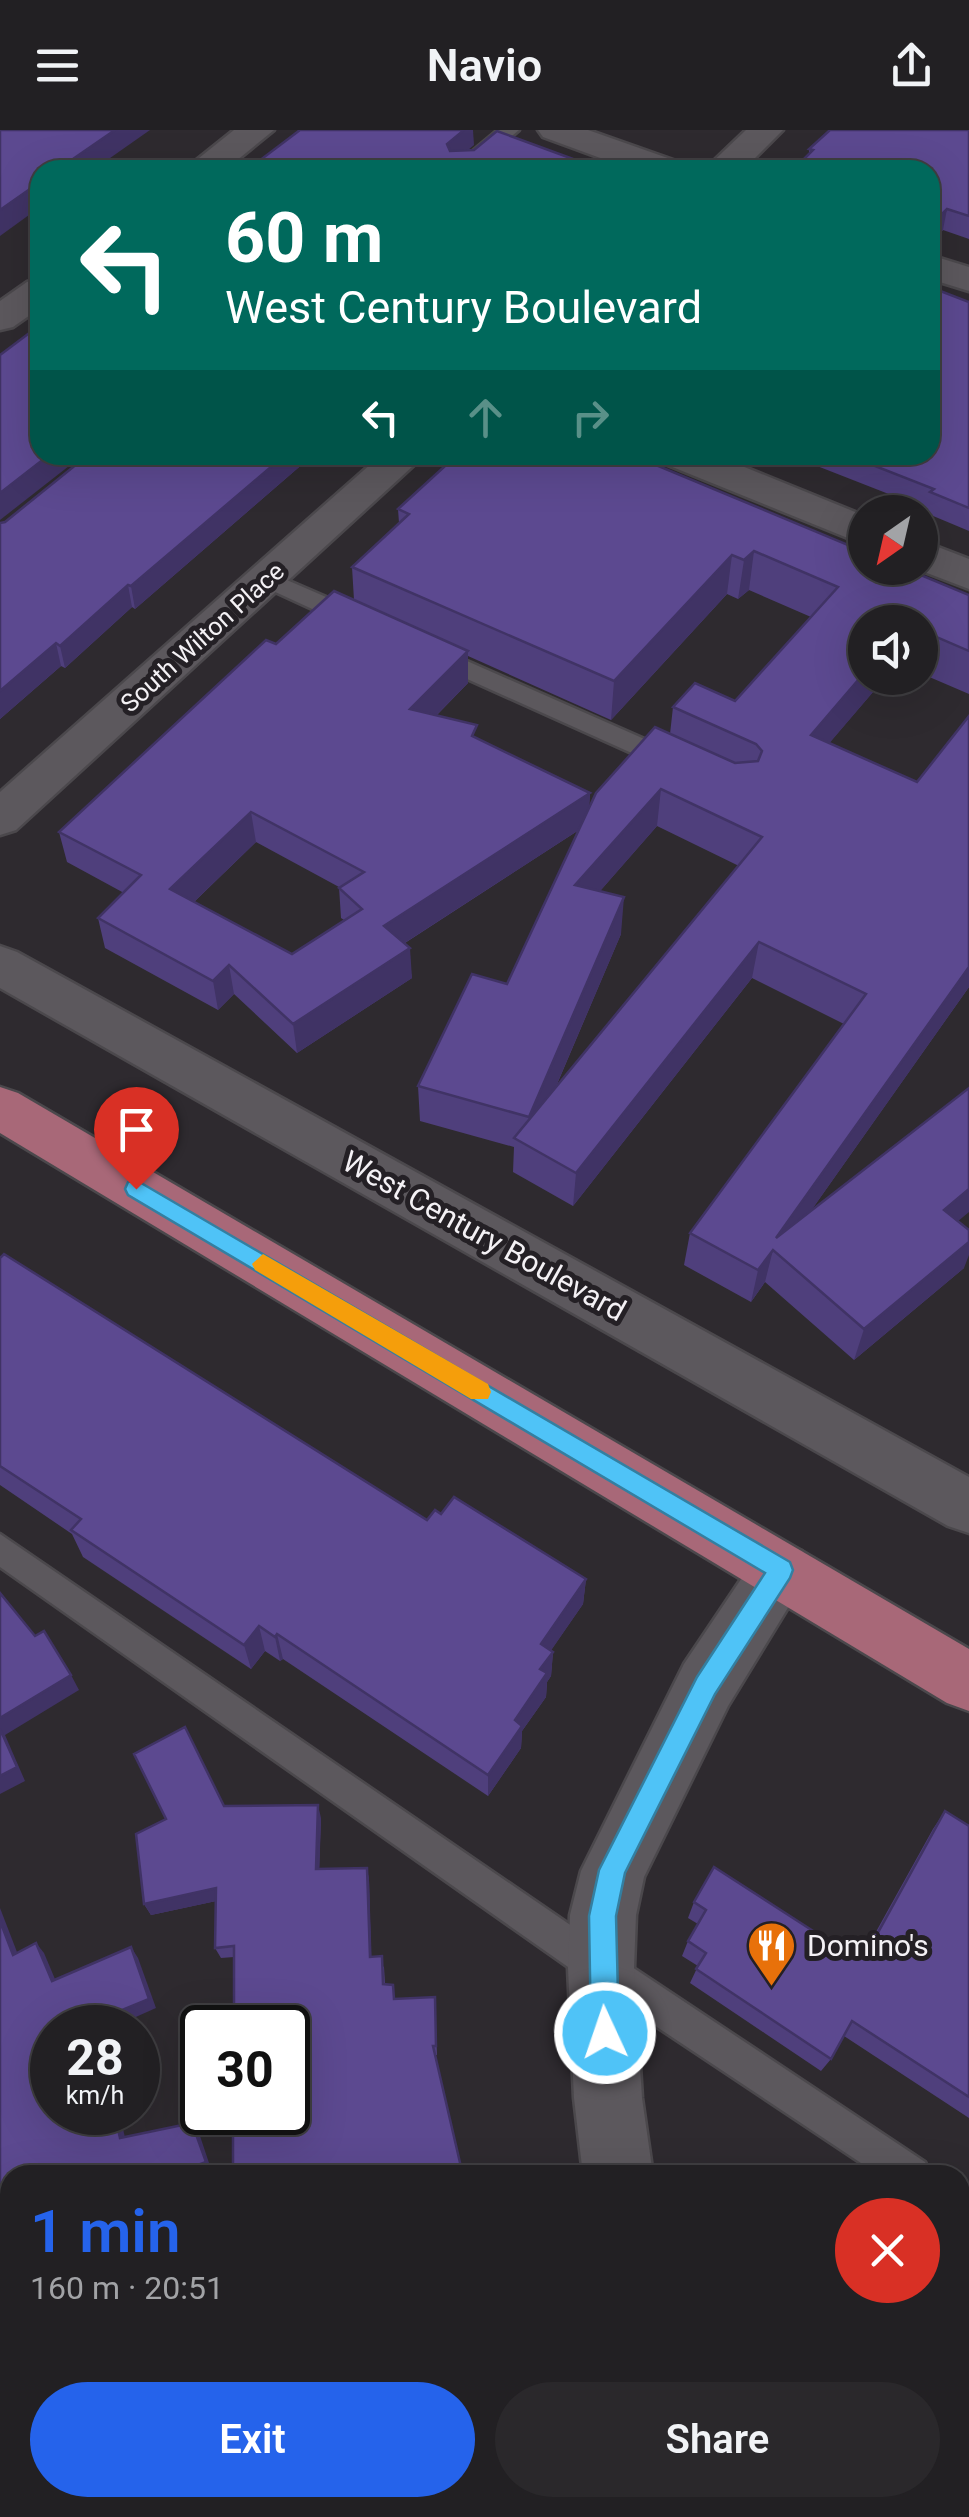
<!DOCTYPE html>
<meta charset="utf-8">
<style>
:root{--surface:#222023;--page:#2a282b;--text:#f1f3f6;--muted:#a2a3a6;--line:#3f3e41;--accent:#2563eb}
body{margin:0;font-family:Roboto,sans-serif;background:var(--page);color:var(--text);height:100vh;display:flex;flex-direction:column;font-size:38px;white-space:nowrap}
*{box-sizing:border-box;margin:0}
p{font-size:32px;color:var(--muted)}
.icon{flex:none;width:55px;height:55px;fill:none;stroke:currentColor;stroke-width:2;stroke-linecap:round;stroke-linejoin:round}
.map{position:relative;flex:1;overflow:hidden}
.drawer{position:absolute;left:0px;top:2035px;width:970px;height:352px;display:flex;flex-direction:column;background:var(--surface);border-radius:30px 30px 0 0;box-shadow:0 10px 40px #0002,0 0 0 2px var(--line)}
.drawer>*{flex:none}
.guide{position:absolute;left:30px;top:30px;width:910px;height:305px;border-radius:30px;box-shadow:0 10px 40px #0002,0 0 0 2px var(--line);background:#00695c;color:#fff;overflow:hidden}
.needle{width:65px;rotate:214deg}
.fabs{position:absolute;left:848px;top:365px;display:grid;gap:20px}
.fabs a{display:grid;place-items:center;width:90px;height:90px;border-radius:50%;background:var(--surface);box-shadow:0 10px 40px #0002,0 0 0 2px var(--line);font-size:50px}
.speed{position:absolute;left:30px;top:1875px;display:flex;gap:20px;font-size:50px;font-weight:700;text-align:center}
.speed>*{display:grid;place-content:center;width:130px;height:130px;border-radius:50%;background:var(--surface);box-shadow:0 10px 40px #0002,0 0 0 2px var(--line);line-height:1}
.speed small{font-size:25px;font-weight:400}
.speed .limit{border:5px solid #111;border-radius:15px;background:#fff;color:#111}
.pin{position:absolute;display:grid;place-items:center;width:85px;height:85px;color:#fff;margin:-102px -42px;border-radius:50% 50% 50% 0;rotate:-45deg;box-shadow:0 0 10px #0007}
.pin .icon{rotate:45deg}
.me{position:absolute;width:110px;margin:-55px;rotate:357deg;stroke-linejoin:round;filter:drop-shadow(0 0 8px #0008)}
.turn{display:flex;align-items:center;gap:35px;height:210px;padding:0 30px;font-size:45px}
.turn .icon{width:130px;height:130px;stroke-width:2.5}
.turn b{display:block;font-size:70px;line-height:85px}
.lanes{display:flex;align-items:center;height:95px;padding:0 30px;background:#0003;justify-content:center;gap:50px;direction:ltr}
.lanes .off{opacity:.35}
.round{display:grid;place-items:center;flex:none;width:105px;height:105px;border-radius:52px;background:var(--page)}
.head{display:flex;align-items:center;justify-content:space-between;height:170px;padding:0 30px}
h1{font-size:60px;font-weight:600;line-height:75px;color:var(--accent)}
.action{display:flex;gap:20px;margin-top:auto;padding:20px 30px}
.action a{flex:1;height:115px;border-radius:60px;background:var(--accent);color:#fff;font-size:40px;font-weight:600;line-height:115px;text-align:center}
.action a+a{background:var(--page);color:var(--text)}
header{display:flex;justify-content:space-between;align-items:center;height:130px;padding:0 30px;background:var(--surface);font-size:45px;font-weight:600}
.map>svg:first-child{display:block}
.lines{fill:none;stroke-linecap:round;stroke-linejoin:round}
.lane-casing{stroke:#4b484c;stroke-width:5}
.street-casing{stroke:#4b484c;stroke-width:5}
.primary-casing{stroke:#4b484c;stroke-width:5}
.lane{fill:#5c585d;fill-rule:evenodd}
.street{fill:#5c585d;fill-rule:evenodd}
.primary{fill:#a86878;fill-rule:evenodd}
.wall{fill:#4f3f7c;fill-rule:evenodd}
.shaded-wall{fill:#403365}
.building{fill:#5c4990;stroke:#403365;stroke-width:2.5;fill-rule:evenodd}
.route{fill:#4fc3f7;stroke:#337fa1;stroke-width:2.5}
.slow{fill:#f59e0b}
.labels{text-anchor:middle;stroke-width:10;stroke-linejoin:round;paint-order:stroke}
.far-street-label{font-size:25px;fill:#f4f1f5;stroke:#242025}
.street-label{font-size:30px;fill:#f4f1f5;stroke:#242025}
.poi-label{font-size:30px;fill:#f4f1f5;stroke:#242025;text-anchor:start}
</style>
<header><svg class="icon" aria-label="menu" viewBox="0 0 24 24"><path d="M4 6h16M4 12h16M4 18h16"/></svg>Navio<svg class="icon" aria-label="share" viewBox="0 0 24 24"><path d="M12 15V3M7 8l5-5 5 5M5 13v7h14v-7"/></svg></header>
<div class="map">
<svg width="969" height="2387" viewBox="0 0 969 2387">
<rect width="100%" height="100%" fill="#2e2a2f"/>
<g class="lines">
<defs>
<g id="lane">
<path d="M498,0H519L472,40H450Z"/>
<path d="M266,441L363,483L367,489L355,497L347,495L258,454L254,449Z"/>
<path d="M433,516L683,626L686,632L674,641L665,638L425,530L421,524Z"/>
<path d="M0,1404L614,1825L925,2032L931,2045H879L588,1851L0,1437Z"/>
<path d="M960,2058L969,2062V2102L960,2098Z"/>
</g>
<g id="street">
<path d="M234,0H274L225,40H184Z"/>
<path d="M538,0H588L679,32L684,40H633L543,7Z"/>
<path d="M746,0H783L743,40H704Z"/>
<path d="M930,125L969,137V161L930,149Z"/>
<path d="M40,149V178L13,197L0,200V171L27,152Z"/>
<path d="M381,325H425L16,700L0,705V662Z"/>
<path d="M659,325H715L865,386V415L665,334Z"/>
<path d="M920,410L969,429V459L914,438H920Z"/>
<path d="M0,816L17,822L969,1347V1403L948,1396L0,858Z"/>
<path d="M781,1413L802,1421L811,1440L728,1576L644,1747L636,1785L634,1838L642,1968L653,2045H583L574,1968L568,1838L570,1785L581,1741L684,1534L760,1421Z"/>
<path d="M670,2378H745L749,2387H673Z"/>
</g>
<path id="primary" d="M0,957L18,963L969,1519V1581L947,1573L0,1003Z"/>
</defs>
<use href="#lane" class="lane-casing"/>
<use href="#street" class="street-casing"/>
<use href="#primary" class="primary-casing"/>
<use href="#lane" class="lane"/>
<use href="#street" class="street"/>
<use href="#primary" class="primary"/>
</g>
<g class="wall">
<path d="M969,0V109L943,100L930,113V40H801L803,30L809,24V19Z"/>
<path d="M969,172V401L926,383L927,379L789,325H930Z"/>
<path d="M88,325H313L135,479L132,477L65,538L61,536L0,589V393L5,392Z"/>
<path d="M457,325L969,465V564L920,543V492H865V548H885L829,613L917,652L969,586V857L810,1082L958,1091L964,1138L854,1230L765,1152L751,1172L684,1135L690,1103L844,894L752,848L573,1076L513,1042L514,1017L420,991L418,956L507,854L579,700L405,813L412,848L297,923L234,864L218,880L105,818L98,788L124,763L67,732L59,702L276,514L354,470L352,437L399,393L398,379ZM749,460L811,487L735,571L673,577L670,604L589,677L590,663L477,609L436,586L468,553V526L611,590L727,464L738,469ZM657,696L739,736L555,959L621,804L600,761ZM256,712L339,757L341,788L344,790L292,824L194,772Z"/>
<path d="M0,1128L427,1390L441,1384L586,1449L583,1474L551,1520L553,1522L551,1546L547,1552L546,1567L522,1601L521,1618L488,1666L283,1529L280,1531L265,1521L251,1539L83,1427L72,1404L0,1355Z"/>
<path d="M224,1676L321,1688L319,1739L367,1738L369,1750L371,1827L384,1837L385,1854L395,1869L435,1867L437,1925H435L461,2037L234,1827L221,1828L215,1818L216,1771L151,1785L144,1774Z"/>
<path d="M945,1681L969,1696V1988L844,1906L831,1929L821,1941L690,1853L698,1836L682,1826L688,1811L698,1794L688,1788L694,1772L862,1827L933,1699Z"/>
<path d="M878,2378H960L969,2387H879Z"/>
</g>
<g class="shaded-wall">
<path d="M115,0H150L93,40H57Z"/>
<path d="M464,0H473L474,15L448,37L447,14Z"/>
<path d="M40,52V77L0,106V80Z"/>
<path d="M947,79L943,100L930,113V96Z"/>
<path d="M49,325H83L0,390V363Z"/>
<path d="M285,325H313L135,479L131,456Z"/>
<path d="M754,421L749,460L738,469L744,430Z"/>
<path d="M732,425L727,464L611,590L614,551Z"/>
<path d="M128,455L132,477L65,538L60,516Z"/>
<path d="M56,513L61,536L0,589V561Z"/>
<path d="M468,521V553L411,611L410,579Z"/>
<path d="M865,542V548H885L804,643L811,605Z"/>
<path d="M661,659L657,696L573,792L575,755Z"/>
<path d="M590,663L588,694L386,825L384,796Z"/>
<path d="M251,682L256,712L176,789L170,759Z"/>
<path d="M624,767L621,804L530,1017L528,1016L529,987Z"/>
<path d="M759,812L752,848L573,1076L576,1043Z"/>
<path d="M410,818L412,848L297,923L293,894Z"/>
<path d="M229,835L234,864L218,880L213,851Z"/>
<path d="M969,837V857L779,1126L776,1108Z"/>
<path d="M969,1059V1082L933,1112L944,1080Z"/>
<path d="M969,1112V1125L964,1138L854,1230L864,1199Z"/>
<path d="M773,1120L765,1152L751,1172L758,1140Z"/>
<path d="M586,1449L583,1474L539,1538L541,1514Z"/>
<path d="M259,1496L265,1521L251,1539L244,1515Z"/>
<path d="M277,1504L283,1529L280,1531L275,1507Z"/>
<path d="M553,1522L551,1546L547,1552L546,1567L522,1601L521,1618L488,1666V1645L540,1539Z"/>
<path d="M71,1545L79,1560L5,1605L25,1651L0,1664V1588Z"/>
<path d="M318,1675L321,1688L319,1751L316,1739Z"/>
<path d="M367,1738L369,1750L372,1838L370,1827Z"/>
<path d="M216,1758L221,1770L151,1785L144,1774Z"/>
<path d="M0,1778L22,1835L13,1825L0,1791Z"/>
<path d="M36,1813L44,1823L60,1861L52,1851Z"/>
<path d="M131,1817L138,1828L156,1878L111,1898H95L93,1892Z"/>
<path d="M114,1982H119L127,2016L120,2008Z"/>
<path d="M192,1993L198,2000L211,2039L195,2045H171Z"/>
</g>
<g class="building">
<path d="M0,0H115L57,40H40V52L0,80Z"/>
<path d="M300,0H464L447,14L450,21L474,20L497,1L603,40H247Z"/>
<path d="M830,0H969V86L947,79L930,96V40H815L819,35L803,30L813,20L809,19Z"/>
<path d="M930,157L969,172V378L930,362L934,359L847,325H930Z"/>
<path d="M40,195V325H49L0,363V225Z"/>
<path d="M88,325H285L131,456L128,455L60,516L56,513L0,561V393L5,392Z"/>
<path d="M457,325H632L865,422V438H904L969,465V521L920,500V492H865V542L811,605L917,652L969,586V837L776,1108L969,958V1059L944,1080L969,1100V1112L864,1199L773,1120L758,1140L690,1103L866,864L759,812L576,1043L514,1008L762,707L661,659L575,755L624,767L529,987L418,956L472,844L507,854L596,663L655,597L735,633L758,631L762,621L756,614L673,577L695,553L735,571L838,457L754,421L744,430L732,425L614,551L352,437L409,384L398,379Z"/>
<path d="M334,461L468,521L410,579L477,595L472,606L590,663L384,796L410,818L293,894L229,835L213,851L98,788L141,745L59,702L266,510L276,514ZM251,682L364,742L339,758L362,779L292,824L170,759Z"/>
<path d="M4,1124L427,1390L435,1380L441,1384L454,1367L586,1449L541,1514L553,1522L540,1539L547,1543L515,1590L522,1596L488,1645L277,1504L275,1507L259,1496L244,1515L71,1400L81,1389L0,1336V1128Z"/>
<path d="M0,1463L35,1506L44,1501L71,1545L0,1588Z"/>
<path d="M185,1597L224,1676L318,1675L316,1739L367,1738L370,1827L382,1826L383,1854L393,1855L394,1869L435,1867L436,1916H433L461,2037L469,2035L470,2045H233V1982H288V1898H234V1816L215,1818L216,1758L144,1774L136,1704L166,1689L134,1624Z"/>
<path d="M0,1599L17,1637L0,1646Z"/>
<path d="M945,1681L969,1696V1967L852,1891L831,1929L696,1839L706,1823L688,1811L706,1780L694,1772L714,1737L841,1819L843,1814L864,1828Z"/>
<path d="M0,1791L13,1825L36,1813L52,1851L131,1817L149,1869L93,1892L95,1898H52V1982H114L120,2008L192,1993L206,2032L171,2045H10V2378H544L546,2387H0Z"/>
<path d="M960,2127L967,2206H969V2387H888L887,2378H960Z"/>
</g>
<path class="route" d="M136,1050L790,1432L793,1440L790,1448L715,1564L625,1743L616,1786L619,1903L615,1913L605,1917L595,1913L591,1903L589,1786L599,1740L697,1547L765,1443L128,1065L125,1059L128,1052Z"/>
<path class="slow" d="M263,1124L488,1254L491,1262L488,1269H471L255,1140L252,1134Z"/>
<defs>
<symbol id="restaurant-pin" viewBox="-11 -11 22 30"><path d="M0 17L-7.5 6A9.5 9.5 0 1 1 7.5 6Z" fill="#e8710a" stroke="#242025"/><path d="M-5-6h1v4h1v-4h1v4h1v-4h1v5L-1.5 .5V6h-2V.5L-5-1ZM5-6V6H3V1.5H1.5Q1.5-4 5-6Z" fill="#fff"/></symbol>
</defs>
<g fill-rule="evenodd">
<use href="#restaurant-pin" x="744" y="1788" width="55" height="75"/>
</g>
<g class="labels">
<g class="far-street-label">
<text transform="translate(202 507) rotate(-42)" y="9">South Wilton Place</text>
</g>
<g class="street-label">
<text transform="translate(484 1106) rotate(29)" y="10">West Century Boulevard</text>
</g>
<g class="poi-label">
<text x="807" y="1826">Domino's</text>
</g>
</g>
</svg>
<div class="fabs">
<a><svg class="needle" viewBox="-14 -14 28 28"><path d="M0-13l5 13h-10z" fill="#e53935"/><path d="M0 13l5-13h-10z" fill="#a2a3a6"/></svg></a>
<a><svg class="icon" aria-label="sound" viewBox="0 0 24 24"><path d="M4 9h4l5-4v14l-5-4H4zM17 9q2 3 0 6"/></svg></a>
</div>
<div class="speed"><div>28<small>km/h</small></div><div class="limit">30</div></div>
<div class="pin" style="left:136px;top:1059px;background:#d93025"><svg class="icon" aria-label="arrive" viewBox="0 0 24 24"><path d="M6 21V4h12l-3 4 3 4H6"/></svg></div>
<svg class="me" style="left:605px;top:1903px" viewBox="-20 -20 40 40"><circle r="17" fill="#4fc3f7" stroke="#fff" stroke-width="3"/><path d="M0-11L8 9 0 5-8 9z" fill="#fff"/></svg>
<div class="guide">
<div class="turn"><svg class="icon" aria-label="left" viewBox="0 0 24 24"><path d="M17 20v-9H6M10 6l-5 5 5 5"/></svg><div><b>60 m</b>West Century Boulevard</div></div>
<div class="lanes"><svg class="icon" aria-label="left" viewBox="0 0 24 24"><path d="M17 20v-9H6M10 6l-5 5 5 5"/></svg><svg class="icon off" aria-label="ahead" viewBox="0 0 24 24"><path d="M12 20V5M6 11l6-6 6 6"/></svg><svg class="icon off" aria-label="right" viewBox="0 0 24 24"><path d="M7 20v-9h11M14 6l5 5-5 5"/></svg></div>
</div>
<section class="drawer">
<div class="head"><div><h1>1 min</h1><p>160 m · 20:51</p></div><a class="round" style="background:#d93025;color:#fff"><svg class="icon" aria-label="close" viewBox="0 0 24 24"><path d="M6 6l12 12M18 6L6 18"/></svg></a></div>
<div class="action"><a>Exit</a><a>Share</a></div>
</section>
</div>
